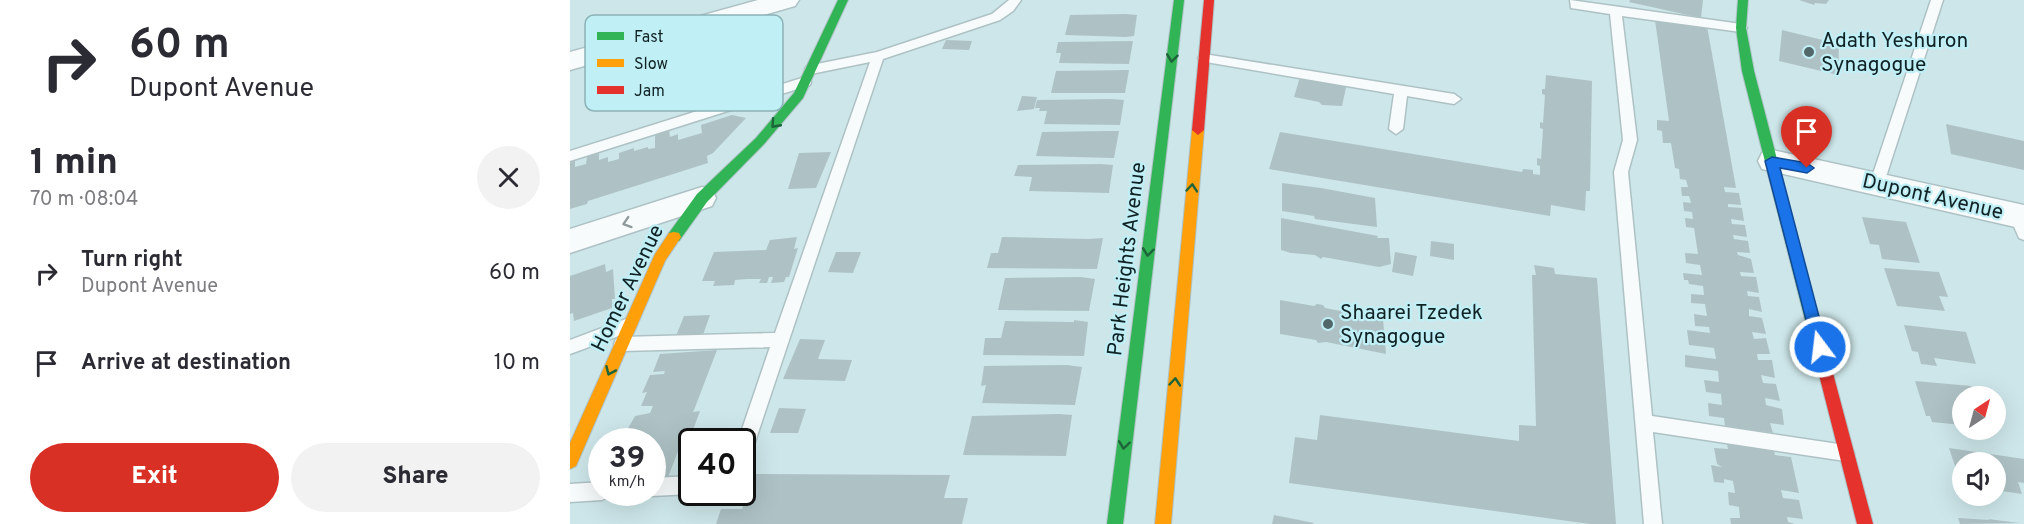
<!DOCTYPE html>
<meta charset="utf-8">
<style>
:root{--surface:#fff;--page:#f2f2f3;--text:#2b2b33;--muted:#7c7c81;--accent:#d93025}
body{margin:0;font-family:Overpass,sans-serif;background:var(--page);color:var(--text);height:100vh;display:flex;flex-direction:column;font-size:22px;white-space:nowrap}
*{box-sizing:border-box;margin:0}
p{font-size:20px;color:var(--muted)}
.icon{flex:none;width:33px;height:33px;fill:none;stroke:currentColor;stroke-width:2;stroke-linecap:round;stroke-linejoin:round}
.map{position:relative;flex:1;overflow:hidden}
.drawer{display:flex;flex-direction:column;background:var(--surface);width:570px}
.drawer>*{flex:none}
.hud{background:#fff;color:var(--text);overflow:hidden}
.needle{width:39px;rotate:36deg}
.controls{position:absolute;left:1382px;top:386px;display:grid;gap:12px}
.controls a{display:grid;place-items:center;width:54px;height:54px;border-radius:50%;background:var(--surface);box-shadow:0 6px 24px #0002;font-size:30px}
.speed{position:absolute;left:18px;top:428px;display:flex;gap:12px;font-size:30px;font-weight:700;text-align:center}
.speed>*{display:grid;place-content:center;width:78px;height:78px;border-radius:50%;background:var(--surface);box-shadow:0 6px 24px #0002;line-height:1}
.speed small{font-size:15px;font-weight:400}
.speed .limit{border:3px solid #111;border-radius:9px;background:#fff;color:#111}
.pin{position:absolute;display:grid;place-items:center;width:51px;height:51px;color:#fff;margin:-62px -26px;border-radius:50% 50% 50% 0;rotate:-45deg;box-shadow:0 0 6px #0007}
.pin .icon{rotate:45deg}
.me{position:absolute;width:66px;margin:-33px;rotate:345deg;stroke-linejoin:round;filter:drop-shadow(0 0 4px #0008)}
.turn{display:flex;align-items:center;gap:21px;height:126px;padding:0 30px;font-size:27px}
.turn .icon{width:78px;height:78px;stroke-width:2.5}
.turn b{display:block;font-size:42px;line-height:51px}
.round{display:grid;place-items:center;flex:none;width:63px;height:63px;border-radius:32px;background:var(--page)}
.headline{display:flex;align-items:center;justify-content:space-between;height:102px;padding:0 30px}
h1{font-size:36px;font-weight:800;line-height:45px}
.action{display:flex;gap:12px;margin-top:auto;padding:12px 30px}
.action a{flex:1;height:69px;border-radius:36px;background:var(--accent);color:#fff;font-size:24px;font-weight:800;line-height:69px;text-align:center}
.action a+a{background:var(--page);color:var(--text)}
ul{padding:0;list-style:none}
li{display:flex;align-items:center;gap:18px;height:90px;padding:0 30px}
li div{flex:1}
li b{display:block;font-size:22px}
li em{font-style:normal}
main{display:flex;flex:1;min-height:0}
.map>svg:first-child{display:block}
.building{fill:#aec2c5}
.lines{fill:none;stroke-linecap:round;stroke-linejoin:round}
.lane-casing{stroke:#aec2c5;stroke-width:3}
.street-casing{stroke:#aec2c5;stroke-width:3}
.fast-casing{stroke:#aec2c5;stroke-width:2}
.slow-casing{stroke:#aec2c5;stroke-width:2}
.jam-casing{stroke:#aec2c5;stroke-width:2}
.lane{fill:#f8fbfc;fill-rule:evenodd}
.street{fill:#f8fbfc;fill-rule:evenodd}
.fast{fill:#30b455;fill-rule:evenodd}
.slow{fill:#ff9f0a;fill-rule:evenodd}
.jam{fill:#e5322d;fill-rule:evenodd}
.oneway{stroke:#1e643a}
.oneway2{stroke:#90999b}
.route{fill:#1a73e8;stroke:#114b97;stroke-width:1.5}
.poi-dot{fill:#526769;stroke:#c0eff6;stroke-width:2}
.labels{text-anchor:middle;stroke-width:4.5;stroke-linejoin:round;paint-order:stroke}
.poi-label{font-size:21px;fill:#102224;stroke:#c0eff6;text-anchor:start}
.street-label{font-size:21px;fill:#102224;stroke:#c0eff6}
.key{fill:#c0eff6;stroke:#8bb2b7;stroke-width:1.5}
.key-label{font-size:16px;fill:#102224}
</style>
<main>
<section class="drawer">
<div class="hud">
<div class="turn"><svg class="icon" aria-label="right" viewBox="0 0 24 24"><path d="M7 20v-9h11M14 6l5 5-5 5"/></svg><div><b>60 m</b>Dupont Avenue</div></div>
</div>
<div class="headline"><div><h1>1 min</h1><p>70 m · 08:04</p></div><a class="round"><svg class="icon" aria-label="close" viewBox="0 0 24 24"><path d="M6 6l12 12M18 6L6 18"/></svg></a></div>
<ul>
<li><svg class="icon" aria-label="right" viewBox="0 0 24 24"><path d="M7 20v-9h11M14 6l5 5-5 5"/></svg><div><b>Turn right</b><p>Dupont Avenue</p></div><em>60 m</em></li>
<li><svg class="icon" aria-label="arrive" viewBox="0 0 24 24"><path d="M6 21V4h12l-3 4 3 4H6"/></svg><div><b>Arrive at destination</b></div><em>10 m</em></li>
</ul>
<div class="action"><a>Exit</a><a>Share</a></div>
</section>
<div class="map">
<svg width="1454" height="524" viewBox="0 0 1454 524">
<rect width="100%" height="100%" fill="#cde6e9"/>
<g class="building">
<path d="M1060,0H1133L1131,18L1059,2Z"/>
<path d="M1229,0H1259L1256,4L1245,3L1244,5Z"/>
<path d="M500,15L556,14L567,15L564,36L556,37L495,35Z"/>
<path d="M1085,20L1137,26L1166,188L1154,187L1155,192L1169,193L1171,205L1158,204V207L1172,208L1174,221L1161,219L1162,224L1175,225L1177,237L1163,235L1164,239L1178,241L1180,253L1167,252L1168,255L1181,259L1184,273L1170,272L1171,276L1186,277L1189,293L1177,291L1178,296L1189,297L1192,312L1179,309V316L1192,318L1196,334L1182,332L1184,339L1196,338L1200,354H1187L1188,360H1202L1205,378L1191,375L1193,383L1206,384L1210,401L1195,398L1196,405L1212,409L1214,425L1200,423L1203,433L1155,426L1154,418L1139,416L1138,403L1152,405L1151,394L1136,392L1134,380L1149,382L1148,371L1115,367V355L1146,359L1144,348L1119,345L1117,330L1140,333L1139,327L1125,326L1124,314L1137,316L1135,304L1121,303V294L1134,295L1133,286L1119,284L1118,280H1114L1113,273L1132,275L1130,265L1116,263L1115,253L1128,254L1124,228L1116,227L1115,218L1123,219L1122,212L1114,211L1113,202L1121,203L1119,196H1112L1111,187H1118L1116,180L1110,179L1109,169L1105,168L1101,143H1093L1092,131L1087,130V120L1099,121Z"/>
<path d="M1212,30L1269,44L1268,75L1209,61Z"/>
<path d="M376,40L402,41L399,50L372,49Z"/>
<path d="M563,41L559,64L489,63L491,53H486L488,42Z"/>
<path d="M559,70L555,93H481L486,71Z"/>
<path d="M976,75L1022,81L1020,191H1016L1015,211L981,205L980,216L699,169L710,132L952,172L953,169L963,170V174L970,175V166L967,165V158L971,159L973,129L970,128V122L973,123L975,95L972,94V89H975Z"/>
<path d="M730,77L777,83L772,106L752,105L749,102L724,97Z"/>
<path d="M452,96L467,97L464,109L447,111Z"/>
<path d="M541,99L554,100L550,125L474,124L477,111H469L470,108H465L467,100Z"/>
<path d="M162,115L176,118L143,153L137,156L138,163L18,201L17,204L0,209V161L5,160V167L16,164L17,156L29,152V160L38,157V162L49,159V153L64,148V151L78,147V149L85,148V134L99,130L100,137L108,134V140L132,133L131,125Z"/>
<path d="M1376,124L1454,141V170L1381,154Z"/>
<path d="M536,131H549L544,158L466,156L472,132Z"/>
<path d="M261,152L246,188L218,189L229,153Z"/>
<path d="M531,164L543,165L539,193L459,191L462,177L444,176L448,165Z"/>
<path d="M712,183L751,188L805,198L807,227L745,219L744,216L712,211Z"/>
<path d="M1292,217L1336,222L1350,263L1312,259L1309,245L1300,244Z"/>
<path d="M711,218L808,236L807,238H819L821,264L809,267L753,257L751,259L745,255L721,253L711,250Z"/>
<path d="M227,237L224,249L228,248L219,277H216L214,282L201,283L203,277H199L197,283H189L191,279H177L165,280L164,285L143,286L145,281H132L144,252L196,250L200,240Z"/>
<path d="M432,237L518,239L533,238L527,269L417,268L421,253H428Z"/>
<path d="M861,241L884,244V260L860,256Z"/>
<path d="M266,252H291L283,273L258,272Z"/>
<path d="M825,252L847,256L843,276L822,272Z"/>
<path d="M35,264L36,272L43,269L45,299H42V308L4,321L3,313L0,314V276Z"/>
<path d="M964,265L984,268L985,274L1027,278L1046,524H1020L719,483L725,437L747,440L750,415L949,441V425L966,426L962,275H966Z"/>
<path d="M1314,268L1369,272L1378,297L1369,296L1375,311L1327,306Z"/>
<path d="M511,277L525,279L519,311L428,310L435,278Z"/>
<path d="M710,300L744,306L747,304L753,305L755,308L813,319L816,354L756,342L748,343L746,340L710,334Z"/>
<path d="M140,315L133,335L106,336L114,316Z"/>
<path d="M504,320L518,322L514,356L413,355L415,338H431L435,321L504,322Z"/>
<path d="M1334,325L1396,332L1406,364L1364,358L1367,366L1351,364L1348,352L1342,351Z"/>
<path d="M230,339L255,340L248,359L282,360L275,381L213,379Z"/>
<path d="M147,350L124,410L123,412L130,411L123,430H116L97,480H82V441H57L60,433L56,432L65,416L80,413L83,406H71L77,392L72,393L80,375L94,374L95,371L83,372L90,354Z"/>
<path d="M497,365L512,367L505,405L412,403L416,385L411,386L414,366Z"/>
<path d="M1345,381L1401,386L1405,396H1392V425L1362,422L1360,416H1356Z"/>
<path d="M1425,401H1430L1436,417H1425Z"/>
<path d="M209,408L236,409L228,433H200Z"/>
<path d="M489,414L502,415L496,456L393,455L402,416Z"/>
<path d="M1156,439L1203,446L1205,455L1221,457L1229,493L1211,490L1213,498L1229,500L1233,519L1217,517L1218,522L1225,524H1161L1160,518H1170L1169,507L1159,505L1158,492L1165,493L1163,481L1154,479V483L1144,482L1141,465L1152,467L1147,464L1144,448L1158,449Z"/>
<path d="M1379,448L1454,459V483L1448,482L1452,494L1425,490V462H1392V487Z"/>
<path d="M185,474L380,475L374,498H398L392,524H146L151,509H172Z"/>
<path d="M704,515L744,523L743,524H702Z"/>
<path d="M1388,518L1420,520L1418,519L1449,523L1390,524Z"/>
</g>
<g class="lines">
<defs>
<g id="lane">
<path d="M439,0H451L443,11L430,20L313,59L181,454L178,460L172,462V441H168L200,347L52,351L46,349L44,344L46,339L52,337L205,333L300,62L241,74L235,69L237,66L307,52L422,14Z"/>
<path d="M1000,0L1171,24L1177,28L1171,32L1052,16L1067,140L1058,172L1082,416L1275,445L1281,447L1284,453L1281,459L1275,461L1083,432L1092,524H1074L1044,172L1053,140L1040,14L1001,8Z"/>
<path d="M1361,0H1373L1314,183L1312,187H1302L1300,183Z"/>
<path d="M634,54L884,94L891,99L884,104L837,96L833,129L826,134L819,129L824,94L630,61L628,58Z"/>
<path d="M235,77L241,82L240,85L0,161V151Z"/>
<path d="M1446,209L1451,211L1454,217V240L1449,238L1439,215L1441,211Z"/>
<path d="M56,319L62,321L64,326L62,331L0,354V340Z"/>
<path d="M122,476V492H126L122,494L82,496L75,492H82V478Z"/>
<path d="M32,482V492H40L38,497L32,500L0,502V484Z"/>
</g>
<g id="street">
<path d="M188,0H229L225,6L0,70V52Z"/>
<path d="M1202,150L1454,205V229L1192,169L1188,161L1192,153Z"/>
<path d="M132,187L142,190L146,198L142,206L0,253V229Z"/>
</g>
<g id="fast">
<path d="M268,0H278L233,98L194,144L137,202L109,241H99L97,237L99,233L127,194L186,138L224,93Z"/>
<path d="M604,0H614L553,524H537Z"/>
<path d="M1168,0H1178L1176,28L1184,71L1256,347L1254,352L1249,354L1244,352L1242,347L1172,71L1166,28Z"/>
</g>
<g id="slow">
<path d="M628,125L634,130L601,524H585L622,130Z"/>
<path d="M104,232L109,233L111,237L95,261L6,466L0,469V443L85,254L99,233Z"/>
</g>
<g id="jam">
<path d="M634,0H644L634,130L628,135L622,130Z"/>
<path d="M1249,340L1254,342L1256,347L1303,524H1287L1242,347L1244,342Z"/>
</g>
</defs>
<use href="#lane" class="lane-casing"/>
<use href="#street" class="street-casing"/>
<use href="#fast" class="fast-casing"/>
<use href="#slow" class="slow-casing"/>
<use href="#jam" class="jam-casing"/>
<use href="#lane" class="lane"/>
<use href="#street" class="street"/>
<use href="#fast" class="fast"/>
<use href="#slow" class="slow"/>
<use href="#jam" class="jam"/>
</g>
<defs><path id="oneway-chevron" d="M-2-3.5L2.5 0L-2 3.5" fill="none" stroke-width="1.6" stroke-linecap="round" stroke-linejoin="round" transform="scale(1.5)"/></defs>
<g class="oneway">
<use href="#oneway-chevron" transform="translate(602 58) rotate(97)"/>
<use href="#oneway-chevron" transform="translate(205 124) rotate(132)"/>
<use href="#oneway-chevron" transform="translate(622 188) rotate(-85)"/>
<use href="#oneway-chevron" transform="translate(578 252) rotate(97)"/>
<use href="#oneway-chevron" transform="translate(40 371) rotate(114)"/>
<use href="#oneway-chevron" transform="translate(605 382) rotate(-85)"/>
<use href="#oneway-chevron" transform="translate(554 445) rotate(97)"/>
</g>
<use class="oneway2" href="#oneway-chevron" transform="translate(57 223) rotate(162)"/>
<path class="route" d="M1202,157L1237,163L1244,168L1237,173L1210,168L1257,347L1255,351L1250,353L1245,351L1243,347L1195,161Z"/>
<g class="poi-dot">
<circle cx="1239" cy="52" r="6"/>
<circle cx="758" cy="324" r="6"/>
</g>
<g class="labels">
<g class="poi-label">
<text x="1251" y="47">Adath Yeshuron<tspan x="1251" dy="24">Synagogue</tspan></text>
<text x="770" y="319">Shaarei Tzedek<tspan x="770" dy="24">Synagogue</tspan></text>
</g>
<g class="street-label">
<text transform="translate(1363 196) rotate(13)" y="7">Dupont Avenue</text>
<text transform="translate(556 259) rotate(-83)" y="7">Park Heights Avenue</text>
<text transform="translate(57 288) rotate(-64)" y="7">Homer Avenue</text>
</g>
</g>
<rect x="15" y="15" width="198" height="96" rx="9" class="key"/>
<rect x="27" y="32" width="27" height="8" fill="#30b455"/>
<rect x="27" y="59" width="27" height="8" fill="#ff9f0a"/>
<rect x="27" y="86" width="27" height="8" fill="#e5322d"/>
<g class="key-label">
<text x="64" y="42">Fast</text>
<text x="64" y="69">Slow</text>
<text x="64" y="96">Jam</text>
</g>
</svg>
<div class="controls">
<a><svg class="needle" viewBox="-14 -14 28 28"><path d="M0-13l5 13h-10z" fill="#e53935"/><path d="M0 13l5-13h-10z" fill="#7c7c81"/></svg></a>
<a><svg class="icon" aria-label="sound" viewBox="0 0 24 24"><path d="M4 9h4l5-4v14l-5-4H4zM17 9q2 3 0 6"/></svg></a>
</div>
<div class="speed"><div>39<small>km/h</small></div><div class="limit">40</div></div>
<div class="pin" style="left:1237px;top:168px;background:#d93025"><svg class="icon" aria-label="arrive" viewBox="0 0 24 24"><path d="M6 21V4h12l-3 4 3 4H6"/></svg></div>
<svg class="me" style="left:1250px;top:347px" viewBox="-20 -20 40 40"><circle r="17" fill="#1a73e8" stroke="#fff" stroke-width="3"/><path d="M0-11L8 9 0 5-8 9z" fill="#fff"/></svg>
</div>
</main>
